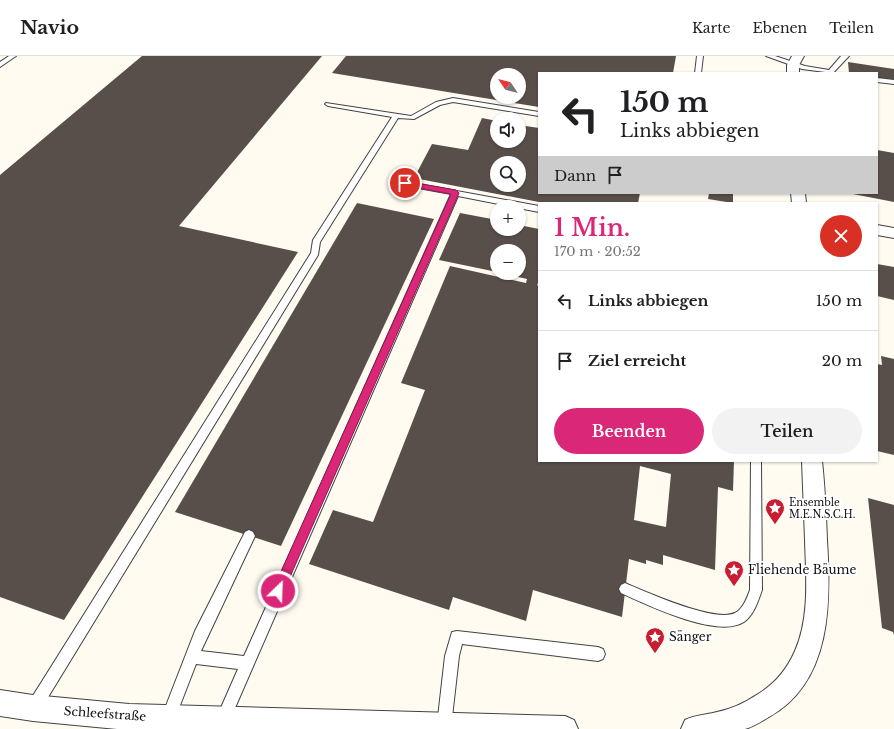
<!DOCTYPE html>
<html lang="de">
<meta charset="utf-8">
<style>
:root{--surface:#fff;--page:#f2f2f2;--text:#202124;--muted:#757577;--line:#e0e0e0;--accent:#db2777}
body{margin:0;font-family:"Libre Baskerville",serif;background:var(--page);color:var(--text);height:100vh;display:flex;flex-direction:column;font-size:15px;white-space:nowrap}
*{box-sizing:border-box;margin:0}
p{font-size:13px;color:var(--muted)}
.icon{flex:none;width:22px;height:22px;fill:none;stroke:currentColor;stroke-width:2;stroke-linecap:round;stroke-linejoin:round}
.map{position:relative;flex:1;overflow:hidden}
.panel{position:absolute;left:538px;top:146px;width:340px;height:260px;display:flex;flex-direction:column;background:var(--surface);border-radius:0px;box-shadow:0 1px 3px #0004}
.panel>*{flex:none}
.hud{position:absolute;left:538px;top:16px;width:340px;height:122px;border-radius:0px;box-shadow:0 1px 3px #0004;background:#fff;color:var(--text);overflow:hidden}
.needle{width:26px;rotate:305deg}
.fabs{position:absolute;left:490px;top:12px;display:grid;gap:8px}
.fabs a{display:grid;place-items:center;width:36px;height:36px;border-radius:50%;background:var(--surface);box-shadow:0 1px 3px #0004;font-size:20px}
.pin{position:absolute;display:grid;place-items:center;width:34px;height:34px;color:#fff;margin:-17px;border:2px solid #fff;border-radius:50%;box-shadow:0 1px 4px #0007}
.me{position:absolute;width:44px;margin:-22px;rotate:24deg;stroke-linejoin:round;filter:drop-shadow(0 0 3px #0008)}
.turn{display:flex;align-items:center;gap:14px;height:84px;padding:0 16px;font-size:18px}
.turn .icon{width:52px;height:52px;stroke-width:2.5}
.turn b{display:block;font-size:28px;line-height:34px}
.then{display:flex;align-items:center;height:38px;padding:0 16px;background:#0003;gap:8px;font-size:15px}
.round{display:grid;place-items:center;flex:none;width:42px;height:42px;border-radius:21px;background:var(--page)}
.summary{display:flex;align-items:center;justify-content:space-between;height:68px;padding:0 16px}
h1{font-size:24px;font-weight:600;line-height:30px;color:var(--accent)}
.primary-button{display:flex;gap:8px;margin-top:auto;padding:8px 16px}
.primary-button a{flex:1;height:46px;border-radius:24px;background:var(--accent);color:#fff;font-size:16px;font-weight:600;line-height:46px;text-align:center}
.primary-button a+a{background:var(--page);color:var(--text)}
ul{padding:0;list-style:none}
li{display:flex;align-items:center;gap:12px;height:60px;padding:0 16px;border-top:1px solid var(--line)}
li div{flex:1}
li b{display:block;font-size:15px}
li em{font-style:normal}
header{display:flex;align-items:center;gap:24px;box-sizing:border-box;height:56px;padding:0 20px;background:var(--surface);border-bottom:1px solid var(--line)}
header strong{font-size:19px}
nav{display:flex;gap:22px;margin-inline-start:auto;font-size:14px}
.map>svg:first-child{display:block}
.building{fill:#584f4a;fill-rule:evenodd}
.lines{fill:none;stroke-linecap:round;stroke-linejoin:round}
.service-casing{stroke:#424242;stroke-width:2}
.minor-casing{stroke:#424242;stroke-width:2}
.service{fill:#fff;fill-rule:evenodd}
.minor{fill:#fff;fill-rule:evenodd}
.route{fill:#db2777;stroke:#8e194d}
.labels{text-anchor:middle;stroke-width:4;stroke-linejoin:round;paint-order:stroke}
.poi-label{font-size:10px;fill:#0f0f0f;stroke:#fff;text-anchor:start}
.near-poi-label{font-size:12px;fill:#0f0f0f;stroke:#fff;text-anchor:start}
.near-street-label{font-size:12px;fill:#0f0f0f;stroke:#fff}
</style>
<header>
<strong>Navio</strong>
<nav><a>Karte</a><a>Ebenen</a><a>Teilen</a></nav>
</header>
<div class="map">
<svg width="894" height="673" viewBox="0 0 894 673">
<rect width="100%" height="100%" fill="#fffbf1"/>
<g class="building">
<path d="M142,0H322L179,170L298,196L64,564L0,541V119Z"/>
<path d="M346,0H676L673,17H539V51L332,17ZM497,19H519V41H497Z"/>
<path d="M848,6L894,13V25L877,22V17H849Z"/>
<path d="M482,62L497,65V85H519V69L539,72V137H640L638,147H544L414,122L432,88L468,94ZM497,107H519V129H497Z"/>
<path d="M877,94L894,97V146L853,138L877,137Z"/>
<path d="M709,137H733V147L708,143Z"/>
<path d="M357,147L434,163L281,490L175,456Z"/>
<path d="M460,157L497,164V173H519V169L539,173V225L537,229L539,230V405H734L733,435L718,431L715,514L663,499V509L646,504V508L629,503L622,561L533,534L526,565L453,541L449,554L309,508L333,454L373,466L425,334L401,327L450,210L526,227L527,223L504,218L519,217V195H497V216L439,204ZM640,410L671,418L666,471L634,464Z"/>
<path d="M877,208L894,211V244L877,240Z"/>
<path d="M881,300L894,303V399L877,395V308L882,309Z"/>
<path d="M868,442L894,449V579L893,576L882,572Z"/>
</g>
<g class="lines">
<defs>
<g id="service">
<path d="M9,0H16L0,11V6Z"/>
<path d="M697,0H703L701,17H695Z"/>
<path d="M766,0H775L805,10L829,14L841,0H849L833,17L802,13Z"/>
<path d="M877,22L894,24V28L877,26Z"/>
<path d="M453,42L539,56V60L453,46L440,49L414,63L398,62L320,186L318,199L39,656L34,658L29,656L27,651L29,646L311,197L313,184L392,61L328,50L325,48L326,47L411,60L436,46Z"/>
<path d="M402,125L539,150V156L458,140L228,668L223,670L218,668L216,663L238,613L196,608L174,665L169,667L164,665L162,660L195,575L245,476L249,474L253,476L255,480L201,595L244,600L451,138L402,129Z"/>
<path d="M751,405H761L762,534C758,545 754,559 744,566C718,583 647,549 621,537L619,533L621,529L625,527C646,536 715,567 735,557C743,553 747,542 750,534Z"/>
<path d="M457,575L598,591L603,593L605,598L603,603L598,605L462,588L459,600L451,670L450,673H438L437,670L445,600L452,576Z"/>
</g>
<g id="minor">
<path d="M792,0H804L799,9V17H787V9Z"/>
<path d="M791,137H805L806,147H792Z"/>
<path d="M877,169L894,172V182L877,179Z"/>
<path d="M802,405H822C825,431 826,458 827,484C831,546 832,626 769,661C762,665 753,671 745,673C739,673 732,673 726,673C711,673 696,673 681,673L685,664C695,659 706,659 717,656C732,653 746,646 758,638C775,628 787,613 795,595C810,561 806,520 805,484C804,458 803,431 802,405Z"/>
<path d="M0,634L33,639L129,648L565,660L574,664L578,673H117L33,665L0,660Z"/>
</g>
</defs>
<use href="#service" class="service-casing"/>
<use href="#minor" class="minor-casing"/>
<use href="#service" class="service"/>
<use href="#minor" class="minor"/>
</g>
<path class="route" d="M405,125L456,134L459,137L282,539L278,541L274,539L272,535L274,531L451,138L402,129V126Z"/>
<defs>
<symbol id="sight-pin" viewBox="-11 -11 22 30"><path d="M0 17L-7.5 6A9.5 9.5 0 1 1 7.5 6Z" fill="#c81e32" stroke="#fff"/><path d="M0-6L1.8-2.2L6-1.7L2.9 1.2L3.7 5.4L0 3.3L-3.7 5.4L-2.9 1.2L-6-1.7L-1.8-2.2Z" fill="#fff"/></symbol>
</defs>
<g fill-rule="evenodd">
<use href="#sight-pin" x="764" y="441" width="22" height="30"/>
<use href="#sight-pin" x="723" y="503" width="22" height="30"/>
<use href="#sight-pin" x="644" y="570" width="22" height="30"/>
</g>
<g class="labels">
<g class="poi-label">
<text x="789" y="450">Ensemble<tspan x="789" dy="12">M.E.N.S.C.H.</tspan></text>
</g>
<g class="near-poi-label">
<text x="748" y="518">Fliehende Bäume</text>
<text x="669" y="585">Sänger</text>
</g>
<g class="near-street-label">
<text transform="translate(105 658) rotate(4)" y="4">Schleefstraße</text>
</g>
</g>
</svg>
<div class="fabs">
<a><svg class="needle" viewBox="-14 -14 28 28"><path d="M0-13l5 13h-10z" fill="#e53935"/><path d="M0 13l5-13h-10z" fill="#757577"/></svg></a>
<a><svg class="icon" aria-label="sound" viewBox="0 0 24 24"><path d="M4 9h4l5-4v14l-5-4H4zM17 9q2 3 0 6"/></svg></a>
<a><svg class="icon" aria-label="search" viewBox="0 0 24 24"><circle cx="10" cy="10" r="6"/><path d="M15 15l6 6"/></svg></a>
<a>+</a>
<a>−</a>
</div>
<div class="pin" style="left:405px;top:127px;background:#d93025"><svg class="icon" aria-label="arrive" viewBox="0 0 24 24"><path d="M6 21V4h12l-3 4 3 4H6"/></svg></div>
<svg class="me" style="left:278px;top:535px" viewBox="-20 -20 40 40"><circle r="17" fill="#db2777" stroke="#fff" stroke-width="3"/><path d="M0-11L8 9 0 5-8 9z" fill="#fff"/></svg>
<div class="hud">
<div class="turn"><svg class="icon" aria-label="left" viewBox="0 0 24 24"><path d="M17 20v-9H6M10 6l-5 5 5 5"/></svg><div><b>150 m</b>Links abbiegen</div></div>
<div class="then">Dann<svg class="icon" aria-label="arrive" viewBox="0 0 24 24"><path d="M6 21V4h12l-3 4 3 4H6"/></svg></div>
</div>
<section class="panel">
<div class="summary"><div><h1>1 Min.</h1><p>170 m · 20:52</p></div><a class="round" style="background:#d93025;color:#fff"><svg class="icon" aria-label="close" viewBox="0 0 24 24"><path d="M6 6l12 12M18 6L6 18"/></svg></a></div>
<ul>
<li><svg class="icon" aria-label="left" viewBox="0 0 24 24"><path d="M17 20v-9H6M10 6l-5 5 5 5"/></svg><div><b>Links abbiegen</b></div><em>150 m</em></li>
<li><svg class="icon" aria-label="arrive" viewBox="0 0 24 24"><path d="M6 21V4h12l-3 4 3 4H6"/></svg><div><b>Ziel erreicht</b></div><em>20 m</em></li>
</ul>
<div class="primary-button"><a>Beenden</a><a>Teilen</a></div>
</section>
</div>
